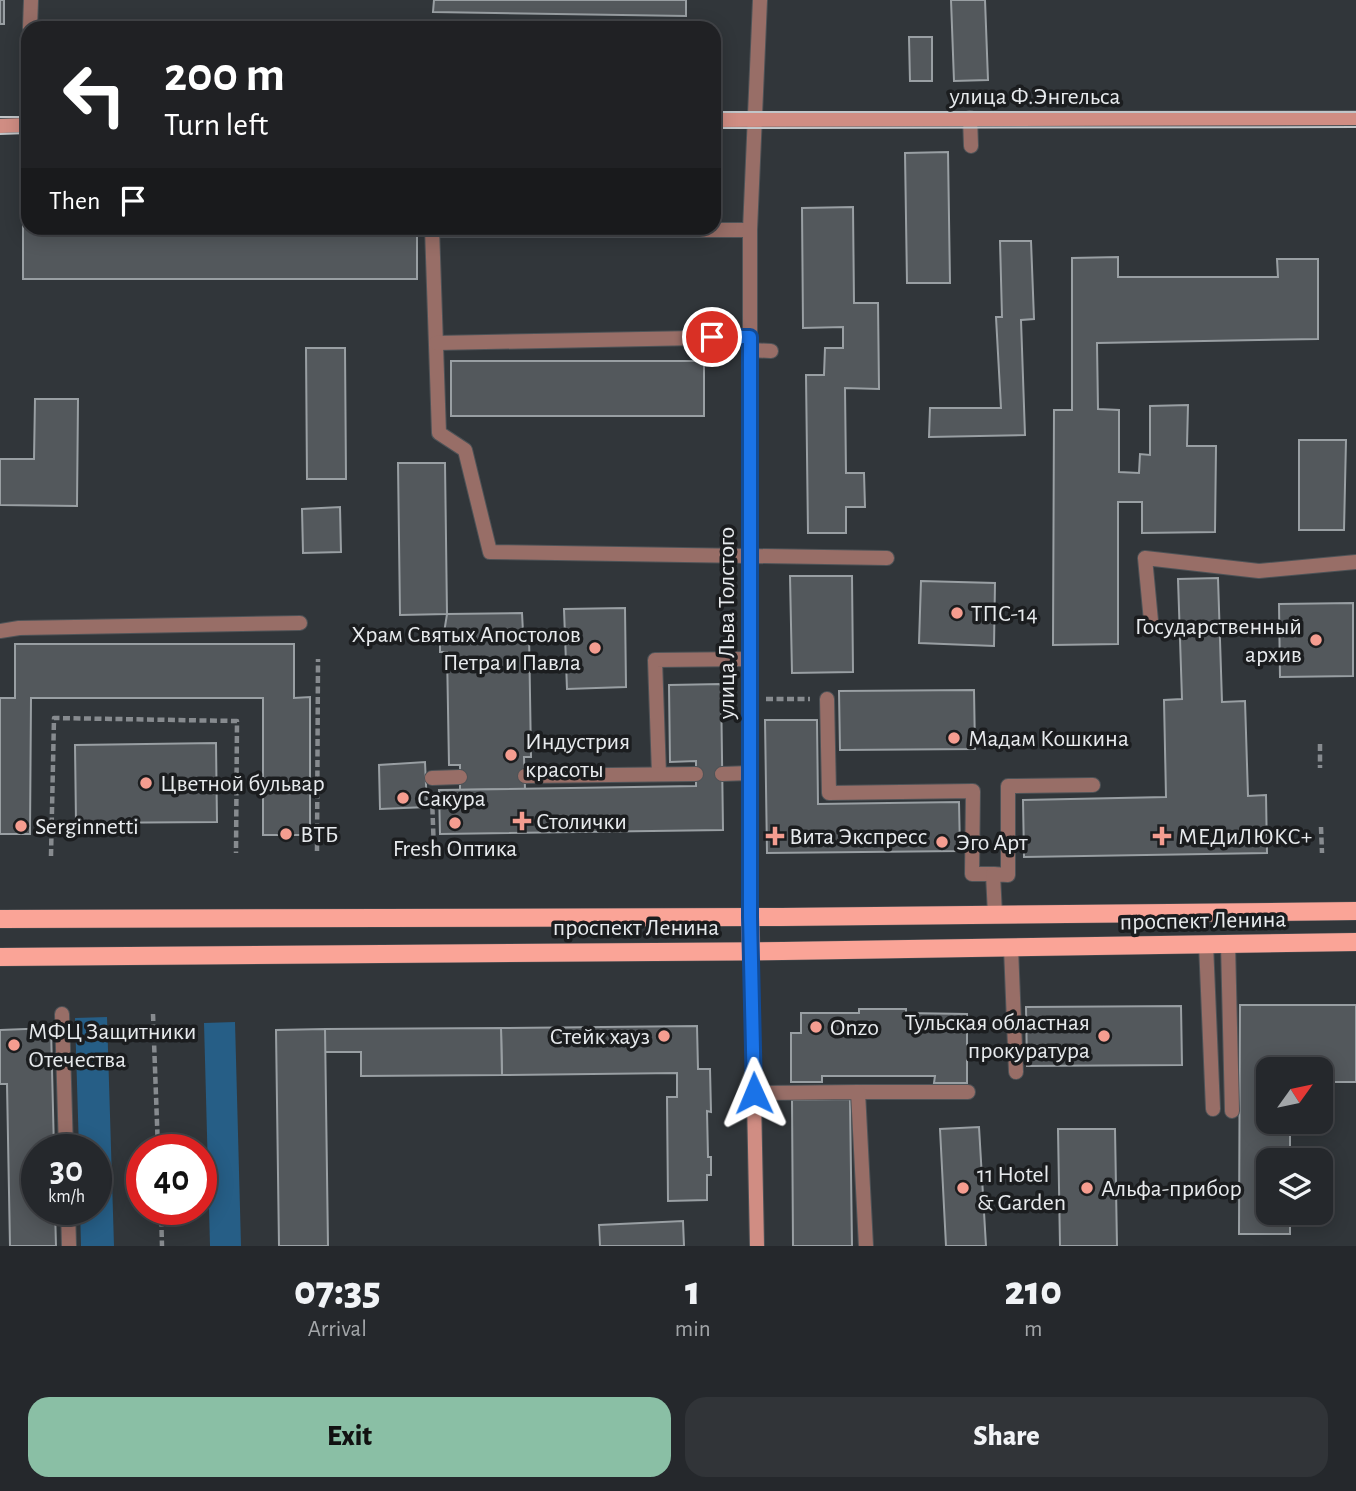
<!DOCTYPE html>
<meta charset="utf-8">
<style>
:root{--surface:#25282c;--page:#313438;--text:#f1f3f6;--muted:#a3a6a9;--line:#424448;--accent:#8abfa5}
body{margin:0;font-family:"Alegreya Sans",sans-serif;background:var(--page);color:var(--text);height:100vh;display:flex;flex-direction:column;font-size:26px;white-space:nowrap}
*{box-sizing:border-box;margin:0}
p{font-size:23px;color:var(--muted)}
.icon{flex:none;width:38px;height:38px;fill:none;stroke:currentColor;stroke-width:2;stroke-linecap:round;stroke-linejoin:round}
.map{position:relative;height:1246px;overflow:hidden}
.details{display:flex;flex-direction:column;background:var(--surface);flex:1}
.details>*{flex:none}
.top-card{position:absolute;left:21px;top:21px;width:700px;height:214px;border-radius:21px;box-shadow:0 4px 18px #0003,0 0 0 2px var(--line);background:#202124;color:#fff;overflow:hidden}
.needle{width:46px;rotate:57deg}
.controls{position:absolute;left:1256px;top:1057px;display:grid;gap:14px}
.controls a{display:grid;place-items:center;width:77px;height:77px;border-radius:14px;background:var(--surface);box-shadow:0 4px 18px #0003,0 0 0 2px var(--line);font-size:35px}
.speed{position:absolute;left:21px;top:1134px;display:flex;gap:14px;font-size:35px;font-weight:700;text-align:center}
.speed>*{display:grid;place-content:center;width:91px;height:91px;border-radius:50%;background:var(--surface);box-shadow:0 4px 18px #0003,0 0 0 2px var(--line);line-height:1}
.speed small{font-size:18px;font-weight:400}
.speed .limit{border:10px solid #d22;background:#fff;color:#111}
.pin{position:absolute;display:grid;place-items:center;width:60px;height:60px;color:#fff;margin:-30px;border:4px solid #fff;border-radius:50%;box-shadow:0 2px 7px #0007}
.me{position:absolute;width:77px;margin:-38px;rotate:359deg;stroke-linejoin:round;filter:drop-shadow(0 0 5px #0008)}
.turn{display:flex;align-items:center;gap:24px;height:147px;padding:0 28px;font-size:32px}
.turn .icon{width:91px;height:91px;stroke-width:2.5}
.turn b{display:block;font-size:49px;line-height:60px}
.then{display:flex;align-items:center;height:66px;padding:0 28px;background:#0003;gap:14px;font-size:26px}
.eta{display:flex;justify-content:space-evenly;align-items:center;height:119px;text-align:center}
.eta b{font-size:42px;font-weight:800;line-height:49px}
.action{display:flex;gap:14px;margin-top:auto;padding:14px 28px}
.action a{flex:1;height:80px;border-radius:21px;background:var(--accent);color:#111;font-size:28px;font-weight:800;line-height:80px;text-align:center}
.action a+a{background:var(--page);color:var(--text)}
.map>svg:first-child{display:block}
.green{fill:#265e86}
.building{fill:#53585c;stroke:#999fa3;stroke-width:2}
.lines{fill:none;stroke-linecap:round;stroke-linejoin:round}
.lane-casing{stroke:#4e5357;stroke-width:16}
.street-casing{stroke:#4e5357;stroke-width:16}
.secondary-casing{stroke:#4e5357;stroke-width:16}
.primary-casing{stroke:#4e5357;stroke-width:19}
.path{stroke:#878b8f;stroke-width:4.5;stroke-dasharray:7 3.5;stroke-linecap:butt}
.lane{stroke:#986e67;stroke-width:14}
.street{stroke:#986e67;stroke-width:14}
.secondary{stroke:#d08d83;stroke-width:14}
.primary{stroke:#faa497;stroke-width:18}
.tram{stroke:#c1c5c8;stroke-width:2}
.route-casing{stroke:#114b97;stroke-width:18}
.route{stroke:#1a73e8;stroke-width:12}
.poi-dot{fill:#f59d90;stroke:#1b1d1f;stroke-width:2.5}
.labels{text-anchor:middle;stroke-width:7;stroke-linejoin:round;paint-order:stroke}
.street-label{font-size:24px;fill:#e7eaed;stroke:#1b1d1f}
.poi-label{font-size:24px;fill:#e7eaed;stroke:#1b1d1f;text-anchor:start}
</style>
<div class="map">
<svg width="1356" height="1246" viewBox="0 0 1356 1246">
<rect width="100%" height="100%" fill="#31363a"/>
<g class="green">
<path d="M107,1017L114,1246H81L80,1209H96V1150H79L75,1018Z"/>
<path d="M235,1022L241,1246H210L204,1023Z"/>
</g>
<g class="building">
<rect x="0" y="0" width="4" height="24"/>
<path d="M434,0H686V16L433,12Z"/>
<path d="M951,0H985L988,80L954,81Z"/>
<path d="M909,37H932V81H910Z"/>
<path d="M948,152L950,283H907L905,153Z"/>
<path d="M853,207L854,303H878L879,389L845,388L846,473H864L865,507H846V533H808L806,375H824L825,348H843V327L803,328L802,208Z"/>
<path d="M23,225H28V228H417V279H23Z"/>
<path d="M1000,241H1031L1034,319L1021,320L1025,435L929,437L930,408H1001L996,317H1002Z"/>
<path d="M1118,257V277H1278L1277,259H1318V339L1097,343L1098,409L1119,410V472L1139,473L1140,454L1150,455V406L1188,405L1187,446H1216L1215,532L1142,533V502H1118V644L1053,645L1054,410H1072V258Z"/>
<path d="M306,348H345L346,479H307Z"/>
<rect x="451" y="361" width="253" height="55"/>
<path d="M35,399H78L77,506L0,505V459H34Z"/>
<path d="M1299,440H1346L1344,530H1299Z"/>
<path d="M398,463H445L447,614L400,615Z"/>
<path d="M340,507L341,552L303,553L302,509Z"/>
<path d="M790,576H852L853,672L792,673Z"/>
<path d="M1218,578L1222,702L1245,701L1248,796L1266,795L1267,853L1024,857L1023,800L1166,797L1164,700L1182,699L1178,579Z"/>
<path d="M921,581L995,583L994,646L919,643Z"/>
<path d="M1353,603V676L1280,677L1279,604Z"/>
<path d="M625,608L626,687L567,689L564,609Z"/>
<path d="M522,613L523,632H529L531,757H524L525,789L460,790V765H449L447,652H440V633H444L447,614Z"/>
<path d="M15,644H294V698L310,697V835H263V698H31L30,834H0V698H15Z"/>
<path d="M721,684L723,830L440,834L439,790L696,786V761L670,762L669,685Z"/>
<path d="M974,690L975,749L840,750L839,691Z"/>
<path d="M765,720H817L818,804L959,802L960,851L767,853Z"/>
<path d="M216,743L217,822L76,823L75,745Z"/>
<path d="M425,762L427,807L380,809L379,765Z"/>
<path d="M1240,1005H1356V1082H1321V1069H1269V1122H1290V1160H1269V1213H1290V1234H1239Z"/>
<path d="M1181,1006L1182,1065L1027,1066L1026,1007Z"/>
<path d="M859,1009H906V1013L967,1014V1083H934L935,1076H822V1082H791V1033H801V1013H859Z"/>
<path d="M697,1026L698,1069H710L711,1112L707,1111L708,1157H711V1175H707V1200L668,1201L667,1097H677V1073L502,1075L501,1028Z"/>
<path d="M51,1028L54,1150H37V1209H55L56,1246H10L7,1084H0V1030Z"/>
<path d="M501,1028L502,1075L361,1076V1052H325V1029Z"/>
<path d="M325,1029L328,1246H279L276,1030Z"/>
<path d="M850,1099L852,1246H793L792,1100Z"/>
<path d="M979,1127L986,1246H946L940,1129Z"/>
<path d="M1058,1129H1115L1117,1246H1060Z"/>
<path d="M683,1221L684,1246H600L599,1225Z"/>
</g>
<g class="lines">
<defs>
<g id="lane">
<path d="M30,28L31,0"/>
<path d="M970,118L971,146"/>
<path d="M432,228L439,433L465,450L490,552L887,558"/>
<path d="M432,230H750"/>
<path d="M436,343L750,337"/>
<path d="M750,350L771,351"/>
<path d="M1151,621L1145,558L1259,571L1356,562"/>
<path d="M0,631L19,628L300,623"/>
<path d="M827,699L829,793L973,791L972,874H993"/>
<path d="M659,774L655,660L750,659"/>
<path d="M722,774L750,773"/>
<path d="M525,776L696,774"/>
<path d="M432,778L460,777"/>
<path d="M995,915L993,874L1008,875V786L1093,785"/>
<path d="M1206,944L1213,1109"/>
<path d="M1228,944L1232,1111"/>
<path d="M1011,948L1016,1072"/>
<path d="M62,1014L66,1150"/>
<path d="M858,1092H968"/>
<path d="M754,1093L858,1092L866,1246"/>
<path d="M68,1209L69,1246"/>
</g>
<path id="street" d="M750,917V230L760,0"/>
<g id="secondary">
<path d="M714,120L1356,118"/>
<path d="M0,126L28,125"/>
<path d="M751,951L757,1246"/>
</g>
<g id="primary">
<path d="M750,917L751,951"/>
<path d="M0,919L781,917L1356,911"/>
<path d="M0,957L783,951L1356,942"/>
</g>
</defs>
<use href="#lane" class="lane-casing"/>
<use href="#street" class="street-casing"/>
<use href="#secondary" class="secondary-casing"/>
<use href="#primary" class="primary-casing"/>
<g class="path">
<path d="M766,699H810"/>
<path d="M1320,744V768"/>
<path d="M432,797L434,852"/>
<path d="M1321,827L1322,853"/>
<path d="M317,851L318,659"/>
<path d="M51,856L54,718L237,721L236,853"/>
<path d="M153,1014L158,1150"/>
<path d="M161,1209L162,1246"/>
</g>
<use href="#lane" class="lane"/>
<use href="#street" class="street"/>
<use href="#secondary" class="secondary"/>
<use href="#primary" class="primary"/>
<g class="tram">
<path d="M714,112H1356"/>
<path d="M0,117H28"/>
<path d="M714,128L1356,127"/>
<path d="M0,134L28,133"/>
</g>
</g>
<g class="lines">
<defs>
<path id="route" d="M712,337H750V917L754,1093"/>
</defs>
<use href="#route" class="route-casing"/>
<use href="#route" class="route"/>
</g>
<g class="poi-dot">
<circle cx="957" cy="613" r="7"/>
<circle cx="1316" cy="640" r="7"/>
<circle cx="595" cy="648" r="7"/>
<circle cx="954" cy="738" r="7"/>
<circle cx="511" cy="755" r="7"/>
<circle cx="146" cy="783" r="7"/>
<circle cx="403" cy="798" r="7"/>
<path d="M518.5 810.5h7v7h7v7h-7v7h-7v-7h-7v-7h7z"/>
<circle cx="455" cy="823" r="7"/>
<circle cx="21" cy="826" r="7"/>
<circle cx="286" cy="834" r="7"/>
<path d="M771.5 825.5h7v7h7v7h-7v7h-7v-7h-7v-7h7z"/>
<path d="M1158.5 825.5h7v7h7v7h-7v7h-7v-7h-7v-7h7z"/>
<circle cx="942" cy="842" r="7"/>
<circle cx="816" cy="1027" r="7"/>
<circle cx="664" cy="1036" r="7"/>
<circle cx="1104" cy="1036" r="7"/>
<circle cx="14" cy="1045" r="7"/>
<circle cx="963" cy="1188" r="7"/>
<circle cx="1087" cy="1188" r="7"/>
</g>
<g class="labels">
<g class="street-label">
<text x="1035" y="104">улица Ф.Энгельса</text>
<text transform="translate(726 623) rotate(-90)" y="8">улица Льва Толстого</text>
<text transform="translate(1203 920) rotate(-1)" y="8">проспект Ленина</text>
<text x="636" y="935">проспект Ленина</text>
</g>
<g class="poi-label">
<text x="971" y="621">ТПС-14</text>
<text x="1302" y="634" text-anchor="end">Государственный<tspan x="1302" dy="28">архив</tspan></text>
<text x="581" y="642" text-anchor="end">Храм Святых Апостолов<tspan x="581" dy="28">Петра и Павла</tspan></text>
<text x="968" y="746">Мадам Кошкина</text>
<text x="525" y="749">Индустрия<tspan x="525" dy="28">красоты</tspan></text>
<text x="160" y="791">Цветной бульвар</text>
<text x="417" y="806">Сакура</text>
<text x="536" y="829">Столички</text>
<text x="35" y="834">Serginnetti</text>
<text x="300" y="842">ВТБ</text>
<text x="789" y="844">Вита Экспресс</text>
<text x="1178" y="844">МЕДиЛЮКС+</text>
<text x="956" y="850">Эго Арт</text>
<text x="455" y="856" text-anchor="middle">Fresh Оптика</text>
<text x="1090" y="1030" text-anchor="end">Тульская областная<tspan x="1090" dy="28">прокуратура</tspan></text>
<text x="830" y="1035">Onzo</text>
<text x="28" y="1039">МФЦ Защитники<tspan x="28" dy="28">Отечества</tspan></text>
<text x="650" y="1044" text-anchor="end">Стейк хауз</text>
<text x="977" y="1182">11 Hotel<tspan x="977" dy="28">&amp; Garden</tspan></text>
<text x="1101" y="1196">Альфа-прибор</text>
</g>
</g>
</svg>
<div class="controls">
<a><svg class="needle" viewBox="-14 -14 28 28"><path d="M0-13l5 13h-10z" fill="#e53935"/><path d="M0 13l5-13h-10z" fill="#a3a6a9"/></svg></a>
<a><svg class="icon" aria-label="layers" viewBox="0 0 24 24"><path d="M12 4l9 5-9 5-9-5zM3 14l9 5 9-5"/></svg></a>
</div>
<div class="speed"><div>30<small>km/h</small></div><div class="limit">40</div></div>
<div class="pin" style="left:712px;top:337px;background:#d93025"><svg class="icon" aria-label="arrive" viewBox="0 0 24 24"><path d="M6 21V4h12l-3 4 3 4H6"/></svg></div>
<svg class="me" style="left:754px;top:1093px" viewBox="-20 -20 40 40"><path d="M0-17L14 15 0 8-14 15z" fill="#1a73e8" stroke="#fff" stroke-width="4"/></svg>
<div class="top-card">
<div class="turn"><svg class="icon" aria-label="left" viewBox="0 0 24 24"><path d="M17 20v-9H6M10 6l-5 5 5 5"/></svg><div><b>200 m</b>Turn left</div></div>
<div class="then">Then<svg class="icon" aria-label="arrive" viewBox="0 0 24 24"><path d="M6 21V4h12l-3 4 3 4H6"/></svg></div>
</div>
</div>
<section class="details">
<div class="eta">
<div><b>07:35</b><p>Arrival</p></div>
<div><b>1</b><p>min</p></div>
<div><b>210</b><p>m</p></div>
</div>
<div class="action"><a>Exit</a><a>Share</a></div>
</section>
